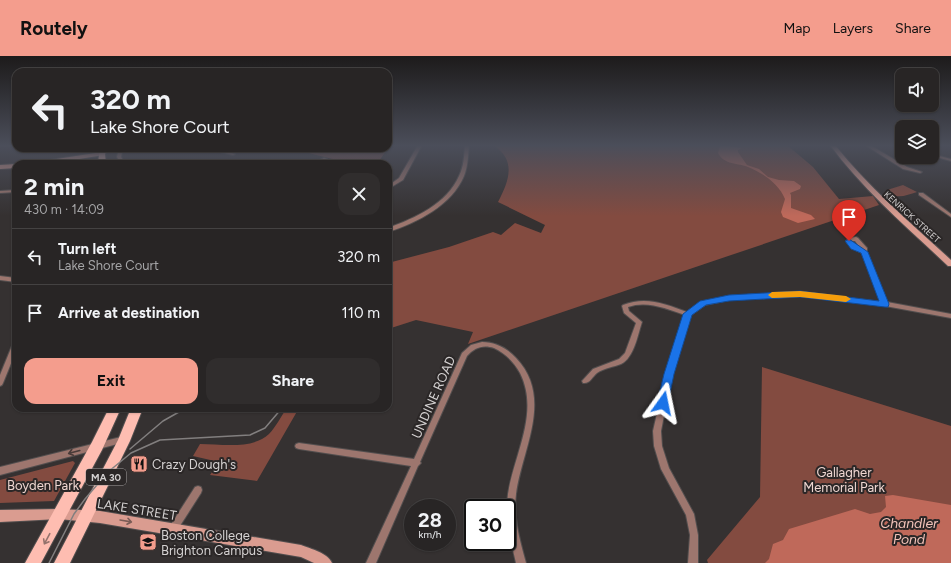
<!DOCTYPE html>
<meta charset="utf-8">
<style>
:root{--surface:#282525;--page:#302d2d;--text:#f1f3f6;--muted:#a5a5a7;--line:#444242;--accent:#f49d8d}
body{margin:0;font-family:Figtree,sans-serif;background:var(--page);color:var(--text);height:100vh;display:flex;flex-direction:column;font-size:15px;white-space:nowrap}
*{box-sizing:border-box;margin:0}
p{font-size:13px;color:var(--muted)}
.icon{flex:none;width:22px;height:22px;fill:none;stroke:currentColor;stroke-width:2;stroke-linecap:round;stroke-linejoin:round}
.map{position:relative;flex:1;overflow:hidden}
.details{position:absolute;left:12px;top:104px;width:380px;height:252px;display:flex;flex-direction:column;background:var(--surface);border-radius:12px;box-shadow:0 1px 3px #0004,0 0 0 1px var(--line)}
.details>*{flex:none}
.guide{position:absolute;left:12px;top:12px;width:380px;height:84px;border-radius:12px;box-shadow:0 1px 3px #0004,0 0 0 1px var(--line);background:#282525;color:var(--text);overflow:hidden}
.fabs{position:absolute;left:895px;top:12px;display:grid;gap:8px}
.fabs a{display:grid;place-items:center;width:44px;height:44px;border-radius:8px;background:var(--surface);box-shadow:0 1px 3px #0004,0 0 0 1px var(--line);font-size:20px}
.speed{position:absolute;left:404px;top:443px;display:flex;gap:8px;font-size:20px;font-weight:700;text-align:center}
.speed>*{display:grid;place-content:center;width:52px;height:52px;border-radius:50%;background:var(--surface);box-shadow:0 1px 3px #0004,0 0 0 1px var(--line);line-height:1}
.speed small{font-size:10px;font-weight:400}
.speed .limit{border:2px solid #111;border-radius:6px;background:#fff;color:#111}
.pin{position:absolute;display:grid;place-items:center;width:34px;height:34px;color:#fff;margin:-41px -17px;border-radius:50% 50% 50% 0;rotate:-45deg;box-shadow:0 0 4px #0007}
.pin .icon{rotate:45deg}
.me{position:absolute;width:44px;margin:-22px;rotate:12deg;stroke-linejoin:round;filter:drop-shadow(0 0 3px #0008)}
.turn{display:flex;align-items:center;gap:14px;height:84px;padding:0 12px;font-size:18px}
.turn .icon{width:52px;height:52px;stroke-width:2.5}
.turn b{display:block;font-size:28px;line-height:34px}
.round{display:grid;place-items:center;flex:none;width:42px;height:42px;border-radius:12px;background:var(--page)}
.headline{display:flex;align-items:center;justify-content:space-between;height:68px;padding:0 12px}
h1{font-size:24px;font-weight:700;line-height:30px}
.button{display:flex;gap:8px;margin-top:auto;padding:8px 12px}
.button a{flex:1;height:46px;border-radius:12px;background:var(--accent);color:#111;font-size:16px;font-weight:700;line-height:46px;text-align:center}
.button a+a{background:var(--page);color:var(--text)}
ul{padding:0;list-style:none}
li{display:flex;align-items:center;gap:12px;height:56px;padding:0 12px;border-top:1px solid var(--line)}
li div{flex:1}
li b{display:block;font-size:15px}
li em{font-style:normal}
header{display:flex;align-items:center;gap:24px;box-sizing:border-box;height:56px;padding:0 20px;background:var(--accent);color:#111}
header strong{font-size:19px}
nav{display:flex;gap:22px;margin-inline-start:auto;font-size:14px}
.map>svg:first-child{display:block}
.green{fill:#834b40}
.water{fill:#bf695a}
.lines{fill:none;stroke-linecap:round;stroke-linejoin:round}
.street-casing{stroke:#524e4e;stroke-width:2}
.secondary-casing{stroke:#524e4e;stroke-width:2}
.primary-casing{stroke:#524e4e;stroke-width:2}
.street{fill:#9d766e;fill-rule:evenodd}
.secondary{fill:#da9c90;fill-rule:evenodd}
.primary{fill:#febdb1;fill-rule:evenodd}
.tram{stroke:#827f7f;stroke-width:1.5}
.oneway{stroke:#483b39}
.oneway2{stroke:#7a5c56}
.oneway3{stroke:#94726c}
.route{fill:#1a73e8;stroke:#114b97}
.slow{fill:#f59e0b}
.labels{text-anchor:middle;stroke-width:4;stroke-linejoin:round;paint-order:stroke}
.far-street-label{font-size:9px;fill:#d4d1d1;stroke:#2b2727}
.shield{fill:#2b2727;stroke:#a19e9e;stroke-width:1}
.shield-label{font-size:10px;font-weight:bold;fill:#d4d1d1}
.near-street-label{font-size:13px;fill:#d4d1d1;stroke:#2b2727}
.near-poi-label{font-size:13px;fill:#d4d1d1;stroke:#2b2727;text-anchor:start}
.near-park-label{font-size:13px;fill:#efd7d2;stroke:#2b2727}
.near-water-label{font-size:14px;font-style:italic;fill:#f3c3b9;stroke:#2b2727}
</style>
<header>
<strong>Routely</strong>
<nav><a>Map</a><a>Layers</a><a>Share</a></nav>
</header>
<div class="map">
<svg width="951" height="507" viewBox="0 0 951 507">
<rect width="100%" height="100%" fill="#353131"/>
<g class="green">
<path d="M493,89H787L813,111L839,143L873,140L879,149L468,288L473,276L416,264L388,273V207L449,191L493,176L501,179L515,167L541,177L545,169L498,146C509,125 517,104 493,89Z"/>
<path d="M288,92H333L340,93L347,92H388L377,108H353Z"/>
<path d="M903,129L917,136C906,139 896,145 887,134Z"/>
<path d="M762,311L951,370V507H708L707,504L760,441Z"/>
<path d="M287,352H299L257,425L210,419L219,406L193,400L200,388C221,388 252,394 269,378C276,371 281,360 287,352Z"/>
<path d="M73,405L75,407L54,445L0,447V424Z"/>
</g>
<g class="water">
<path d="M720,89L742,92L738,94V96L747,109L759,113L768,121L779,124L794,125L801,130L800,133L790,137L791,139V152L811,159L815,163L798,167L783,161L781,156L785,143C779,128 763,117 748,111C739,107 724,109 718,97Z"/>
<path d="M893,439L951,449V507H765L769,503L773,488L783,484L789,473L855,453L870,458L881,456L886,451L885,440Z"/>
</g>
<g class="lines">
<defs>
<g id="street">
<rect x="0" y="89" width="16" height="1"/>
<path d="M418,89H422L403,124L388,133V130L399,122Z"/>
<path d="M465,89H469C468,100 468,110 464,120C452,149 417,167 388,176V172C415,162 447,148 459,120C464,110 464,100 465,89Z"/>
<path d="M865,89H870L907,111L922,116L920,117L903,113Z"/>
<path d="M81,92H117L115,93H83Z"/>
<path d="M119,92H123L121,101L125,108H121L117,101Z"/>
<path d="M202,92H210L235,98L233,99Z"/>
<path d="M932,98L951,103V105L932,100Z"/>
<path d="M324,102L327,103L317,108H312Z"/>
<path d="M16,134V136L0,137V135Z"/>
<path d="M919,137H923L951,158V161L919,139Z"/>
<path d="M856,181L858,182L867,192V196L887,246L951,258V262L885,250L800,240L729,244L705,249L691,259L672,318L661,375L662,390L669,412L694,458L698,479V507H688L690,479L686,459L661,413L654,390L653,375L666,318L685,259C667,253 647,244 628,251L629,255L642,266C638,278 634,302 621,308C614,311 604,312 597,317C592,321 590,328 583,327L582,325L593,313L619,303L625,297L636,267L624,257L622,250L623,249C646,240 665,248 687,256L701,246L729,240L800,236L881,246L862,197L852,192L846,185L849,182ZM852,185H855L861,193L856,190Z"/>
<path d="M0,220L16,222V226L0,224Z"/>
<path d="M14,285H16V295L3,327L2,329L0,330V319Z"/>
<path d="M482,286C495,286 507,292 516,302C554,342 522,393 516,438C513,461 520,485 526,507H516C511,485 505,461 508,438C514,398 540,357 520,317C514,306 505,297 494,292C483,288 474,292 467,300L420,406L421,407L418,410L376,507H366L411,410L299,393L296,392L295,390L296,388L299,387L414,403L462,297L471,289Z"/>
<path d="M125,380L128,381L129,383L128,385L125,386L0,419V411Z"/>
<path d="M198,430L201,431L202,434L201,437L176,476L173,477L170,476L169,473L170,470L195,431Z"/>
</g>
<g id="secondary">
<path d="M830,89H835C869,132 911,167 951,204V210H948C907,171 864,135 830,89Z"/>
<path d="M102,96L105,98L104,99L48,108H34L37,106Z"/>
<path d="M16,108V112L0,113V109Z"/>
<path d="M59,453L100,455L301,489C311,493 328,497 332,507H314L301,501L100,467L59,463L0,466V454Z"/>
</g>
<g id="primary">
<path d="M103,92H109L105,98L106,108H98L99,98Z"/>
<path d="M109,352H121L102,394L41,507H25L92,386Z"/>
<path d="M131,352H143L130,385L70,507H54L118,384Z"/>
</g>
</defs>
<use href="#street" class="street-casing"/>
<use href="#secondary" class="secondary-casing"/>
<use href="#primary" class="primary-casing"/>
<use href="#street" class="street"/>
<use href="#secondary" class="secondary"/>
<use href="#primary" class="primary"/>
<g class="tram">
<path d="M130,393L163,365L186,352"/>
<path d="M49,507L74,458L85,443L108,416L131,397L160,384L250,379L265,372L282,352"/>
</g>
</g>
<defs><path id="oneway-shaft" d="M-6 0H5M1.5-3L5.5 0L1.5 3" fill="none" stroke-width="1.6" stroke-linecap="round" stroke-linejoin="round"/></defs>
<use class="oneway" href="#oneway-shaft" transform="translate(74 396) rotate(165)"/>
<use class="oneway2" href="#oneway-shaft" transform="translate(126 465) rotate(10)"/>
<use class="oneway3" href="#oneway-shaft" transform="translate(47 483) rotate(118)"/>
<linearGradient id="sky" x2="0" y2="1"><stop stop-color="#1d1b1b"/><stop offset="0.56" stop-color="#4b4e5a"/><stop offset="1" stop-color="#4b4e5a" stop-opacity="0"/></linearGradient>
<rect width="951" height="160" fill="url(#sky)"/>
<path class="route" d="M849,183L868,196L889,248L888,251H885L800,241L729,245L706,249L692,259L674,318L668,347L667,350L663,351L659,350L657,347L664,318L683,258L700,245L729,239L800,235L879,245L861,197L851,193L845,185Z"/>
<path class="slow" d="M800,235L846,240L851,243L846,246L800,241L772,242L768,239L772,236Z"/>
<defs>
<symbol id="restaurant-square" viewBox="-11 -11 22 22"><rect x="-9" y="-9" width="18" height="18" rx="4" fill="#f49d8d" stroke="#2b2727"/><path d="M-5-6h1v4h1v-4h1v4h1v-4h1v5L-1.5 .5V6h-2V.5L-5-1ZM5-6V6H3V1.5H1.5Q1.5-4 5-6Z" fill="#111"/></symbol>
<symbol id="university-square" viewBox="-11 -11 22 22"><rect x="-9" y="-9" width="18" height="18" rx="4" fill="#f49d8d" stroke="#2b2727"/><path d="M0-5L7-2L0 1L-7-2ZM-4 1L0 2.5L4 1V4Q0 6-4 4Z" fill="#111"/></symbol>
</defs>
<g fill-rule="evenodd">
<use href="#restaurant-square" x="129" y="398" width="20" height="20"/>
<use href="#university-square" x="138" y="476" width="20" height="20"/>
</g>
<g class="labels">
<g class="far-street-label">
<text transform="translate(912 161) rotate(42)" y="3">KENRICK STREET</text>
</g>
<rect class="shield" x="86" y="413" width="40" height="16" rx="3"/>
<g class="shield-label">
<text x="106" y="425">MA 30</text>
</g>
<g class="near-street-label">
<text transform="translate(433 341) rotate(-66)" y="5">UNDINE ROAD</text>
<text transform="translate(137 453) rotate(9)" y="5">LAKE STREET</text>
</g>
<g class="near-poi-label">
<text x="152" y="413">Crazy Dough's</text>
<text x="161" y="484">Boston College<tspan x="161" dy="15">Brighton Campus</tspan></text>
</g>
<g class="near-park-label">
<text x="844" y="421">Gallagher<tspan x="844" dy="15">Memorial Park</tspan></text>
<text x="43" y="434">Boyden Park</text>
</g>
<g class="near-water-label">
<text x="909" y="472">Chandler<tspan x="909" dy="16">Pond</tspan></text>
</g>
</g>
</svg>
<div class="fabs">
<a><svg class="icon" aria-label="sound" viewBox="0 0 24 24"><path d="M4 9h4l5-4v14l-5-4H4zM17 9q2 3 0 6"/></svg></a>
<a><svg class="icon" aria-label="layers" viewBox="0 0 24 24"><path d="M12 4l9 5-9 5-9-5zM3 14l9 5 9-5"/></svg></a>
</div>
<div class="speed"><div>28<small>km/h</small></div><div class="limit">30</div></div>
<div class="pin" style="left:849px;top:185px;background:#d93025"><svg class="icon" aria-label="arrive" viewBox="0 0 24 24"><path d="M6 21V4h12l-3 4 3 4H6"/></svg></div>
<svg class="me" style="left:663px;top:347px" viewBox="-20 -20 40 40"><path d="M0-17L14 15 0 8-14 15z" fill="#1a73e8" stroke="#fff" stroke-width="4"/></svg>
<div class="guide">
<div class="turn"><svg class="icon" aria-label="left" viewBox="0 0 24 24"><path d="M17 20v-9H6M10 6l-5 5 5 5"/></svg><div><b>320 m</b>Lake Shore Court</div></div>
</div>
<section class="details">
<div class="headline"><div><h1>2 min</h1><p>430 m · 14:09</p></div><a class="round"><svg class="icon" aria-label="close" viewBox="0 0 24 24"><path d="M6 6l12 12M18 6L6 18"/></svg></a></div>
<ul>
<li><svg class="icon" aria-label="left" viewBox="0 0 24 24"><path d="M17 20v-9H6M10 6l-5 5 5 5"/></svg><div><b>Turn left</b><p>Lake Shore Court</p></div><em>320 m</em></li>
<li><svg class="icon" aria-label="arrive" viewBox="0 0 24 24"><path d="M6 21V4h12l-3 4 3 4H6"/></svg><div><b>Arrive at destination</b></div><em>110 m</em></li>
</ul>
<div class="button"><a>Exit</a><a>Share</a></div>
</section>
</div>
